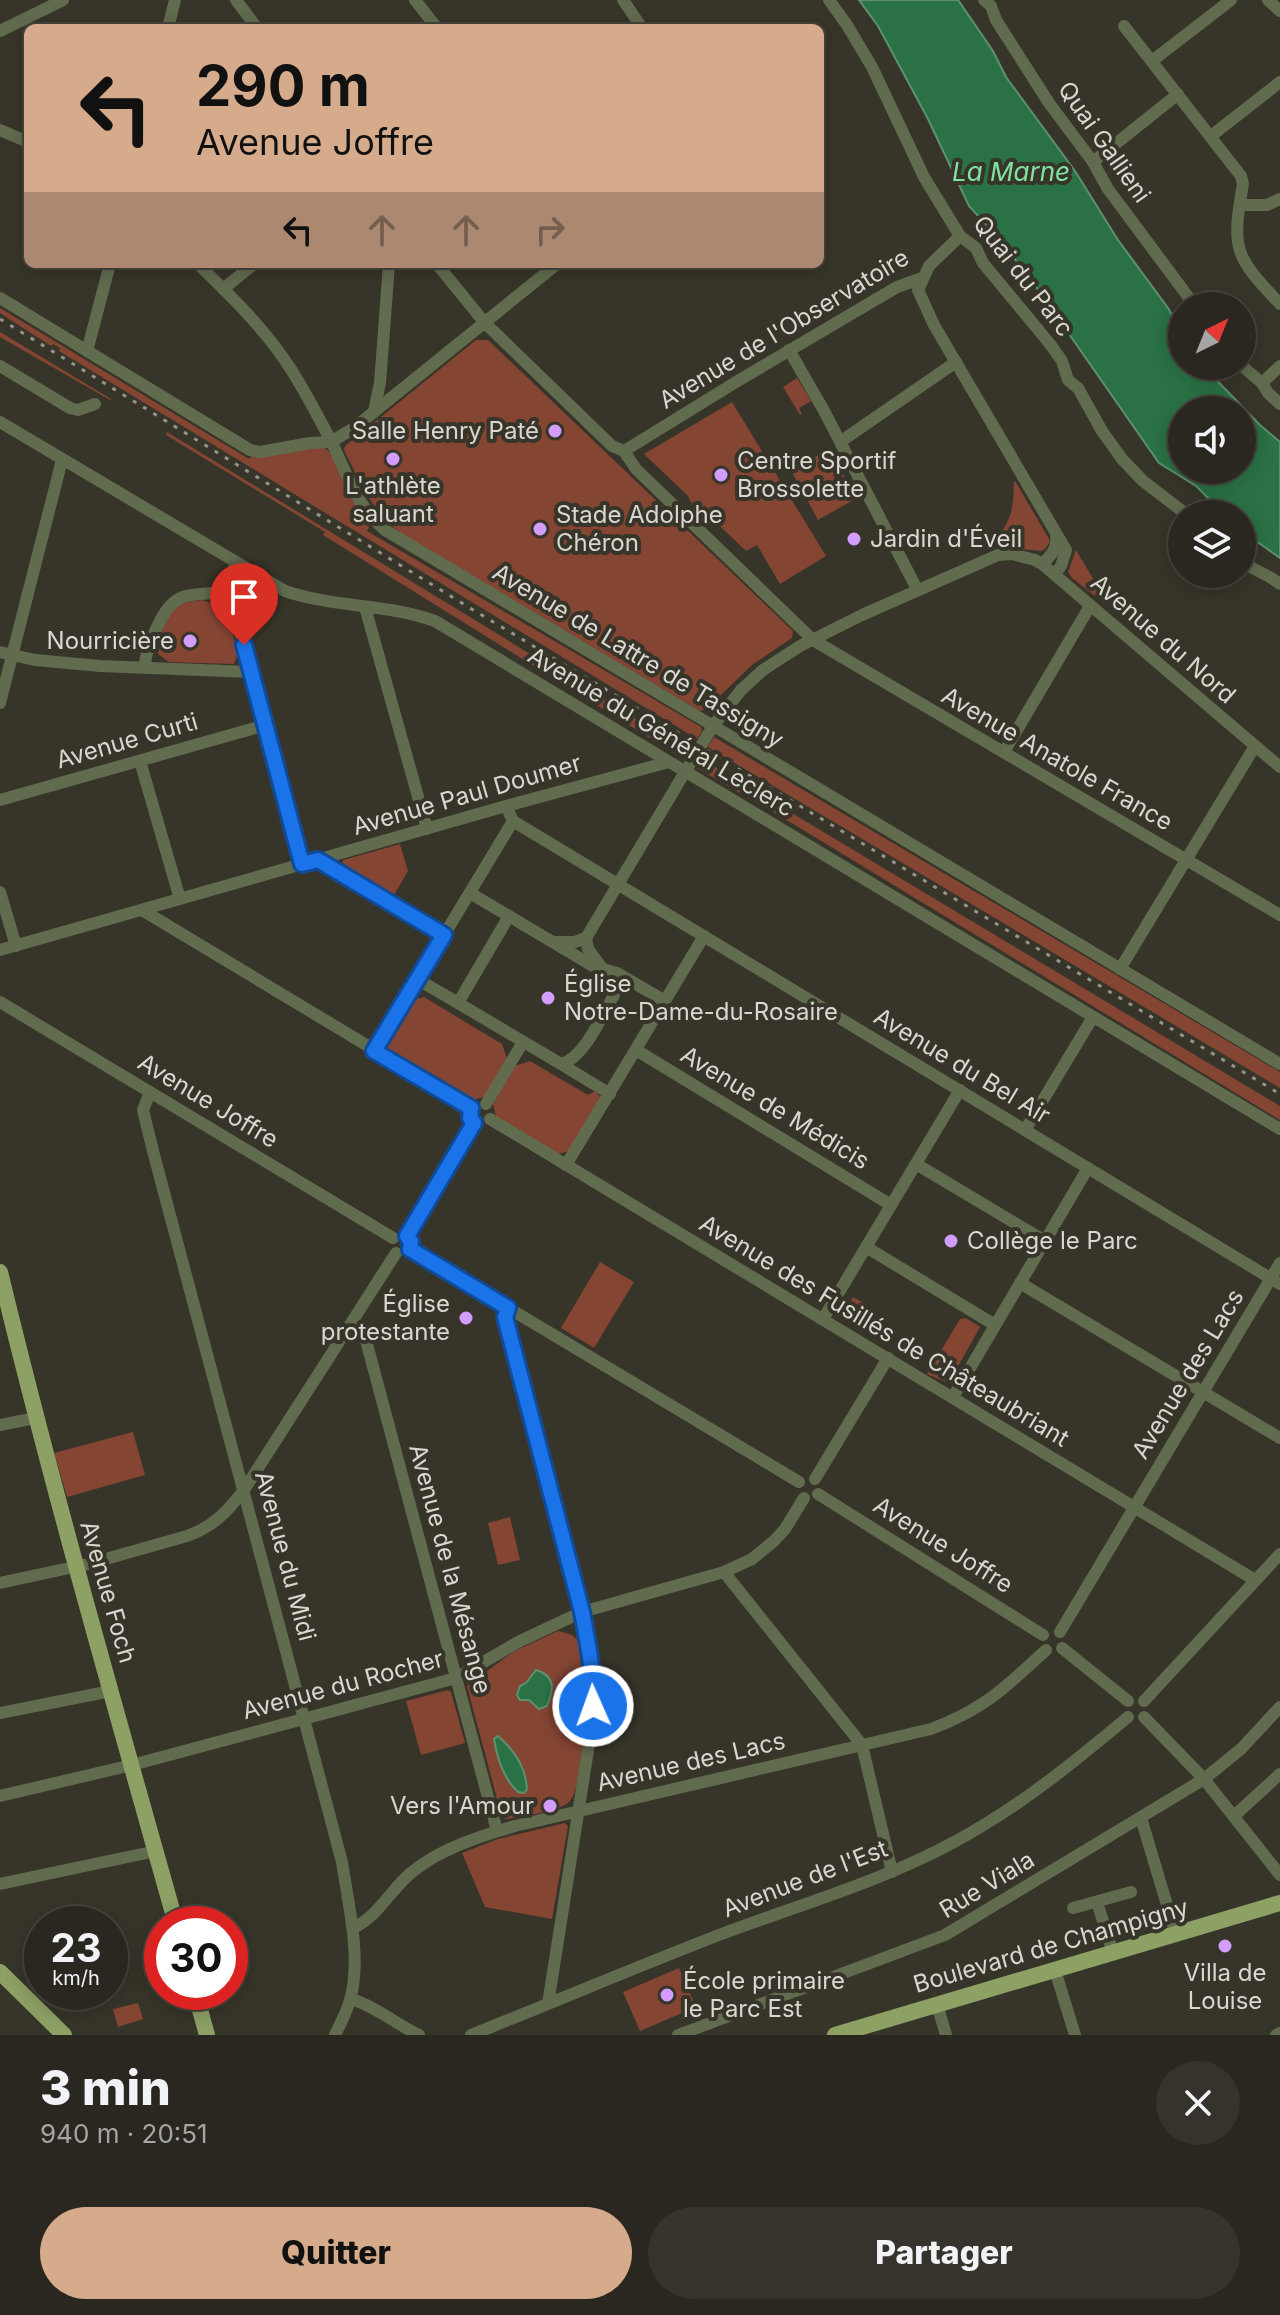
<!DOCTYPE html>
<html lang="fr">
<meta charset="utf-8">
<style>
:root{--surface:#29271f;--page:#35332c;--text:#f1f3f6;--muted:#a5a5a4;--line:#45443d;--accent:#d6ab8b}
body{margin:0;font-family:Inter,sans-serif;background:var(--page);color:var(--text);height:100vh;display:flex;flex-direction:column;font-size:30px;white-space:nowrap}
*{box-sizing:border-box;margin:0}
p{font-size:26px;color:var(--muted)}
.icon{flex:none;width:44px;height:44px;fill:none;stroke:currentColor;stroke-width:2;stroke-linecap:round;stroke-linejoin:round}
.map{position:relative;height:2035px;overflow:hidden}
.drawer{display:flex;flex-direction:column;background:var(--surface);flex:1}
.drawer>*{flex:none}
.hud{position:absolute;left:24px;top:24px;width:800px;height:244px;border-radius:12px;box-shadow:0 4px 20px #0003,0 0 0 2px var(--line);background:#d6ab8b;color:#111;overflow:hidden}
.needle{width:52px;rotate:43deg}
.controls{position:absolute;left:1168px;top:292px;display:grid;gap:16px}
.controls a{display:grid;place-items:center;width:88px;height:88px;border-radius:50%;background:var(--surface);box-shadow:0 4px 20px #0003,0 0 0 2px var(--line);font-size:40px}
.speed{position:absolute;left:24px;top:1906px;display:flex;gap:16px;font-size:40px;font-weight:700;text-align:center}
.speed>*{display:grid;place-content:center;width:104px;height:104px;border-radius:50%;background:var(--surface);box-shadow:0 4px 20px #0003,0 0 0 2px var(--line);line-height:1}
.speed small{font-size:20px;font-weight:400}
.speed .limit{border:12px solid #d22;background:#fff;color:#111}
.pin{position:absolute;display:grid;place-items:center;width:68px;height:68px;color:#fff;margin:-82px -34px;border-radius:50% 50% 50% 0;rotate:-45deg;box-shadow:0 0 8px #0007}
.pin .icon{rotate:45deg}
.me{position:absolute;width:88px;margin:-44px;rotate:358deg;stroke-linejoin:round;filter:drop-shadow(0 0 6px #0008)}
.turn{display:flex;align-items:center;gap:28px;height:168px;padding:0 40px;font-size:36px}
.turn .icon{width:104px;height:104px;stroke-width:2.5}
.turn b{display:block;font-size:56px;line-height:68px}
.lanes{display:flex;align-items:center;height:76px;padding:0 40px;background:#0003;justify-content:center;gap:40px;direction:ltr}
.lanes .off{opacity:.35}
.round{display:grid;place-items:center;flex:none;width:84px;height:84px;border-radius:42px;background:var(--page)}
.overview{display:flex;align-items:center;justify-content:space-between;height:136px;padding:0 40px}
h1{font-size:48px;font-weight:800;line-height:60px}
.primary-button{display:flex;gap:16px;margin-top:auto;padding:16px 40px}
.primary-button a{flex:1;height:92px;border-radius:48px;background:var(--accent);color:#111;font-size:32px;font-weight:800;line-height:92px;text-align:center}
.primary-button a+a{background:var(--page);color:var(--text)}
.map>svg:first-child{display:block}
.green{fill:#844533}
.water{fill:#2a7245;stroke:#5e906f;stroke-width:2;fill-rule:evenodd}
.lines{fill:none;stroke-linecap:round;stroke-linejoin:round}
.minor{stroke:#616b4e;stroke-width:12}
.major{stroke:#8da165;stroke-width:16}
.rail{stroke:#96938b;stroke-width:3;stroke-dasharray:4 8;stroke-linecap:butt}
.minor-bridge{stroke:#616b4e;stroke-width:12}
.route-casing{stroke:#114b97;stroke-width:20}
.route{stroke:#1a73e8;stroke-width:14}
.poi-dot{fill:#d29dfd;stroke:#373429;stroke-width:3}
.labels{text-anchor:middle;stroke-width:8;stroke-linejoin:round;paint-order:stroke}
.street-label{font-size:24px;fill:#d9d7d0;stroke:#373429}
.poi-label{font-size:24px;fill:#d9d7d0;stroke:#373429;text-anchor:start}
.water-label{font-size:26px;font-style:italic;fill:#80e1a0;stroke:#373429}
</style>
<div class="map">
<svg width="1280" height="2035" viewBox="0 0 1280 2035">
<rect width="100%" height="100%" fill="#373429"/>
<g class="green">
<path d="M0,308L249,459L253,454L323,447L331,453L371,523L367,531L701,727L702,731L697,739L59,351L60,348L53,344L51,346L0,313Z"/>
<path d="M0,332L111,399L110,400L0,337Z"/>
<path d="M476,340H488L793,631L792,638L752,665L723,693L712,707L700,711L402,534C371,511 361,484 344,450L345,446Z"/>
<path d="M797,378L811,401L799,408L802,414L800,415L783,387Z"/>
<path d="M732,402L826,556L780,584L757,545L746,551L704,511L698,514L687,495L644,454Z"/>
<path d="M167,432L689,751L682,758L323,535L325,532L166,435Z"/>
<path d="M829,449L857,498L818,520L791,470Z"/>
<path d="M1015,481L1048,537L1050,542L1045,549L1041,551L992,546C1011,519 1013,515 1014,482Z"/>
<path d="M1076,550L1101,592L1095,596L1072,578L1068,572Z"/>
<path d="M201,600C228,605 232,631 238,654L234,664L169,662L158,654C157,641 165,617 175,608C182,602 193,601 201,600Z"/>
<path d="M714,737L1280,1072V1088L708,747Z"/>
<path d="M702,759L1280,1106V1120L795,825L697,768Z"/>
<path d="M400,844L408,871L394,895L342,864L343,860Z"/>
<path d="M424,997L502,1044L507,1059L484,1097L469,1101L384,1050L386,1043L411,1000Z"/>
<path d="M530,1061L588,1095L595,1091L601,1098L570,1151L558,1154L496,1116L493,1104L514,1066Z"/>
<path d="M600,1262L634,1282L594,1348L561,1328Z"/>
<path d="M853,1297L867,1305L855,1326L841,1318Z"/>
<path d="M966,1318L980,1327L951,1379L946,1382L927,1374L960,1319Z"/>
<path d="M133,1432L145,1475L67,1497L54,1453Z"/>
<path d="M510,1517L520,1560L498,1565L488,1523Z"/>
<path d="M558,1631C567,1633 573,1634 579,1642C591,1661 585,1785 570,1801C561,1811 519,1818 505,1819L501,1814L467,1686L513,1652Z"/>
<path d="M448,1690L451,1692L465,1743L421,1755L406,1701Z"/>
<path d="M565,1823L568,1826L552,1919L485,1907L462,1853L498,1839Z"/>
<path d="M679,1968L696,2007L640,2031L623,1992Z"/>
<path d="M138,2003L143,2019L118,2027L113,2009Z"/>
</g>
<g class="water">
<path d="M859,0H958L993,51L1006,77L1075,171L1118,240L1168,308L1182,332V366H1203L1260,425L1280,442V558L1242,531V514H1224L1196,486L1159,463L1039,291L1001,241L969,206L928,119L878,26ZM1182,410H1242V470H1182Z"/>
<path d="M536,1670C556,1676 554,1690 547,1706L539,1709L529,1700H520L517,1695L520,1686L526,1683Z"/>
<path d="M498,1736C514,1750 526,1768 527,1789L524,1793L518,1792C504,1779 497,1758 494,1739Z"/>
</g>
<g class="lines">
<g class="minor">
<path d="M236,0L257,28"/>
<path d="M415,0L437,28"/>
<path d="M623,0L642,28"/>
<path d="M829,0L847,25L872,67L924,177L960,236L976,248L983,263L1050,344L1062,361L1068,380L1078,388L1102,431L1122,459L1143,481L1186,514"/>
<path d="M984,0L991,6L996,20L1049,103L1093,162L1108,189L1195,306"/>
<path d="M1268,0L1280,11"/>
<path d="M1124,26L1241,176L1243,184C1231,251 1235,256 1280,304"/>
<path d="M168,28L175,0"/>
<path d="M0,31L63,0"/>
<path d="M1152,61L1231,0"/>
<path d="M0,130L28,142"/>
<path d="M1211,136L1280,82"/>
<path d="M1093,162L1178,94"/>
<path d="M1240,205H1267L1280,199"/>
<path d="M960,236L929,266L918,290L934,325L1066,550L1061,566L1055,574"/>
<path d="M198,264C232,297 267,331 292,371C306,393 319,418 331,441C347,473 357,507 385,530L1280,1064"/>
<path d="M437,264L484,322L612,446L624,451L636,469L813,640L1280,915"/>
<path d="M223,289L254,264"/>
<path d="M0,298L250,450L260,452L310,443L331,442L354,428L557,264"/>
<path d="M789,350L823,409L917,589"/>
<path d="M87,351L110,264"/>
<path d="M0,366L70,408L78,410L95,404"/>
<path d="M1242,366L1262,383L1268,393L1280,404"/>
<path d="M1262,383L1280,366"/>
<path d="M374,411L380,383L389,264"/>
<path d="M0,422L285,591C335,608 384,603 435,621L1280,1129"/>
<path d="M840,442L956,362"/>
<path d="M624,451L736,382L897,287L922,278"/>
<path d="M1242,561C1254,571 1268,574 1280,584"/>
<path d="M236,563L233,570L229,592L266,725L302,864"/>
<path d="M1042,564C1052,555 1058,548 1056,534"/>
<path d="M365,607L427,829"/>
<path d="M0,652L35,660L100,666L251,672"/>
<path d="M145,666C145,655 149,646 153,636C173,589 182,596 229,592"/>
<path d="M0,703L62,460"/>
<path d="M713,726L741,690L763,670L800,646L862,615L998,555L1012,554L1035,560L1042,564L1280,767"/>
<path d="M1004,752L1090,606"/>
<path d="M140,761L180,899"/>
<path d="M0,800L266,725"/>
<path d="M506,806L513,821L1280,1284"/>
<path d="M318,860L444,935"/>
<path d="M0,892L16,946"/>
<path d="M470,893L593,966L617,973L665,1001"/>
<path d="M142,910L471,1108"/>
<path d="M509,916L458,1003L561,1064C584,1058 602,1016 614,995L615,984L607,971"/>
<path d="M586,938L588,949L603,969"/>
<path d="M553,942H575L586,938L685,772"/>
<path d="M0,950L506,806L669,762"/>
<path d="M1120,969L1255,746"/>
<path d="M417,979L458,1003"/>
<path d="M0,1002L393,1238"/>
<path d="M636,1050L891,1205"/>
<path d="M374,1051L513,821"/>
<path d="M561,1064L610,1094"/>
<path d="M150,1092L143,1110L153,1151L342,1862C348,1903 362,1959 350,2000C347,2012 340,2024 335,2035"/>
<path d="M486,1104L523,1042"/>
<path d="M490,1119L1255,1580"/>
<path d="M1025,1130L1093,1017"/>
<path d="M916,1164L1045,1241"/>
<path d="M566,1165L704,936"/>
<path d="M407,1236L474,1123"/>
<path d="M866,1247L995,1325"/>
<path d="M410,1249L799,1482"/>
<path d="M1020,1283L1280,1438"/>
<path d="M508,1308L505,1317L582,1612C590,1651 594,1685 592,1725L548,2004"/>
<path d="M823,1319L960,1090"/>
<path d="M352,1324L362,1331L367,1344L497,1831"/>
<path d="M953,1397L1088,1168"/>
<path d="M0,1425L35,1418"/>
<path d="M815,1479L888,1358"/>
<path d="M818,1494L1043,1635"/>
<path d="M724,1572L862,1745L892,1872"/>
<path d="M0,1583L88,1564L187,1536C213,1527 228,1511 244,1490L396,1253"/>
<path d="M1060,1632L1280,1263"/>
<path d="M1062,1648L1128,1701"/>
<path d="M1144,1701L1280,1554"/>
<path d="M0,1713L111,1691"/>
<path d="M1144,1717L1204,1779L1280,1875"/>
<path d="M0,1796L132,1765L456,1678L520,1641L582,1612L724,1572L752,1559L774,1541L785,1529L804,1498"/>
<path d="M1234,1816L1280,1774"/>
<path d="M1141,1818L1176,1935"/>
<path d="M0,1884L156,1851"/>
<path d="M1097,1902L1113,1953"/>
<path d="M1073,1908L1131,1892"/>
<path d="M353,1928C378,1917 390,1890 412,1872C440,1849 480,1836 515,1826L931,1729C984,1709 1005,1688 1046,1650"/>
<path d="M1055,1970L1075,2035"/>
<path d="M351,1999C375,2006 396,2024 419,2035"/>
<path d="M937,2004L946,2035"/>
<path d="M471,2035C554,2002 636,1967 719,1935C798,1905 881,1882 956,1841C1019,1807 1073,1763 1128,1717"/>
<path d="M678,2035L945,1935L1204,1779L1241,1749L1280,1707"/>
<path d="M1276,2035L1280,2033"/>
</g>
<g class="major">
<path d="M0,1272C53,1491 115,1707 176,1924"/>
<path d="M0,1972L64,2035"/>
<path d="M195,1992L207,2035"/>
<path d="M835,2035L1280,1903"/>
</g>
<path class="rail" d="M0,319L470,608L1280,1094"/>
<path class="minor-bridge" d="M685,772L713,726"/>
</g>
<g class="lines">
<defs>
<path id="route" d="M244,645L302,864L318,860L444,935L374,1051L471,1108L470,1118L474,1123L407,1236L411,1242L410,1249L508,1308L505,1317L582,1612C588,1643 594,1674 593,1706"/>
</defs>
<use href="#route" class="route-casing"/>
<use href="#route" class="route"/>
</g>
<g class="poi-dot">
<circle cx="555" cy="431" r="8"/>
<circle cx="393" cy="459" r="8"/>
<circle cx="721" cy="475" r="8"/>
<circle cx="540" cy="529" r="8"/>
<circle cx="854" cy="539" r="8"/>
<circle cx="190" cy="641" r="8"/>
<circle cx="548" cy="998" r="8"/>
<circle cx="951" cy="1241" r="8"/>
<circle cx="466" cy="1318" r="8"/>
<circle cx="550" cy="1806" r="8"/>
<circle cx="1225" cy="1946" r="8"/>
<circle cx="667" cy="1995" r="8"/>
</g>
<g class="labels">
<g class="street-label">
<text transform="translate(1104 142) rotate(55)" y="8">Quai Gallieni</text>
<text transform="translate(1023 276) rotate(52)" y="8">Quai du Parc</text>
<text transform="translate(784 329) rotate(-31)" y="8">Avenue de l'Observatoire</text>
<text transform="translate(1163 639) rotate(41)" y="8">Avenue du Nord</text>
<text transform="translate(638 656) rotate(31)" y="8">Avenue de Lattre de Tassigny</text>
<text transform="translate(661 732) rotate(31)" y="8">Avenue du Général Leclerc</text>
<text transform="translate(127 741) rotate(-16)" y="8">Avenue Curti</text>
<text transform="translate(1057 759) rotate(30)" y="8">Avenue Anatole France</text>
<text transform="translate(467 795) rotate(-16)" y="8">Avenue Paul Doumer</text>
<text transform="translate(962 1066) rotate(31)" y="8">Avenue du Bel Air</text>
<text transform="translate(208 1101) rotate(31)" y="8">Avenue Joffre</text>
<text transform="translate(775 1108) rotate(31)" y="8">Avenue de Médicis</text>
<text transform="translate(884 1331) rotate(31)" y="8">Avenue des Fusillés de Châteaubriant</text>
<text transform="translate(1188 1374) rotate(-59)" y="8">Avenue des Lacs</text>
<text transform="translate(943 1545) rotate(32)" y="8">Avenue Joffre</text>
<text transform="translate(285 1556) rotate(75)" y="8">Avenue du Midi</text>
<text transform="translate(450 1569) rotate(75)" y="8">Avenue de la Mésange</text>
<text transform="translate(108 1592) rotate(74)" y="8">Avenue Foch</text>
<text transform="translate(343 1685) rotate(-15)" y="8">Avenue du Rocher</text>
<text transform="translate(691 1762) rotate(-13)" y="8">Avenue des Lacs</text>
<text transform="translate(805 1879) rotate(-21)" y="8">Avenue de l'Est</text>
<text transform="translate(987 1885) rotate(-31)" y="8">Rue Viala</text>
<text transform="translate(1051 1946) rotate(-16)" y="8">Boulevard de Champigny</text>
</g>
<g class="poi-label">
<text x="539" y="439" text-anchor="end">Salle Henry Paté</text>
<text x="737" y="469">Centre Sportif<tspan x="737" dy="28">Brossolette</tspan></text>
<text x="393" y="494" text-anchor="middle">L'athlète<tspan x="393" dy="28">saluant</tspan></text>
<text x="556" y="523">Stade Adolphe<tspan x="556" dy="28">Chéron</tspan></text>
<text x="870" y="547">Jardin d'Éveil</text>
<text x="174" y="649" text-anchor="end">Nourricière</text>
<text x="564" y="992">Église<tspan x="564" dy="28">Notre-Dame-du-Rosaire</tspan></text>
<text x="967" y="1249">Collège le Parc</text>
<text x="450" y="1312" text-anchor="end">Église<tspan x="450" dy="28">protestante</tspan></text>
<text x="534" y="1814" text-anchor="end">Vers l'Amour</text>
<text x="1225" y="1981" text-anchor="middle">Villa de<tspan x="1225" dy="28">Louise</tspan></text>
<text x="683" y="1989">École primaire<tspan x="683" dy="28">le Parc Est</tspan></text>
</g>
<g class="water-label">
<text x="1011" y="181">La Marne</text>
</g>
</g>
</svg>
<div class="controls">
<a><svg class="needle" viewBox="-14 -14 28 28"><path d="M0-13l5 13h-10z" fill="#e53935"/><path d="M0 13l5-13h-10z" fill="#a5a5a4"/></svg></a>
<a><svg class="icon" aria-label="sound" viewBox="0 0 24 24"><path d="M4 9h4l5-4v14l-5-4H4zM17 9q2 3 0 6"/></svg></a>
<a><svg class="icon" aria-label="layers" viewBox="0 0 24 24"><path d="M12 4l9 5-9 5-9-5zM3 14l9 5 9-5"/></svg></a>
</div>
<div class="speed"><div>23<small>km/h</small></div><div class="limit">30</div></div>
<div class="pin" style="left:244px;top:645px;background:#d93025"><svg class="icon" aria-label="arrive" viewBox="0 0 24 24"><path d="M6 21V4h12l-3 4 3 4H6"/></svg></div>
<svg class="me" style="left:593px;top:1706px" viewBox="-20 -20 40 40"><circle r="17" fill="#1a73e8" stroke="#fff" stroke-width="3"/><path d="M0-11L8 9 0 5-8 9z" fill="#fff"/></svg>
<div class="hud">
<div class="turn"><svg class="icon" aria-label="left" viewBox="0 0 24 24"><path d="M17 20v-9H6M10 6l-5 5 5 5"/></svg><div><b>290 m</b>Avenue Joffre</div></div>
<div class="lanes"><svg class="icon" aria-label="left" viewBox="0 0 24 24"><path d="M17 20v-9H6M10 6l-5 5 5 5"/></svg><svg class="icon off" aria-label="ahead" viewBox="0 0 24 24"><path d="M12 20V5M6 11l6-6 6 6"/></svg><svg class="icon off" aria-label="ahead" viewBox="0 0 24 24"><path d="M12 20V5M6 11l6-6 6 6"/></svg><svg class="icon off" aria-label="right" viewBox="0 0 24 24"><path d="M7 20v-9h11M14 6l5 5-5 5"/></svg></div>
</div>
</div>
<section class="drawer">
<div class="overview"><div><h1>3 min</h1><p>940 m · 20:51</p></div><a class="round"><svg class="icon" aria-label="close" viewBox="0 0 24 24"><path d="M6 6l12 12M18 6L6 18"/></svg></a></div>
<div class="primary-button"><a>Quitter</a><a>Partager</a></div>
</section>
